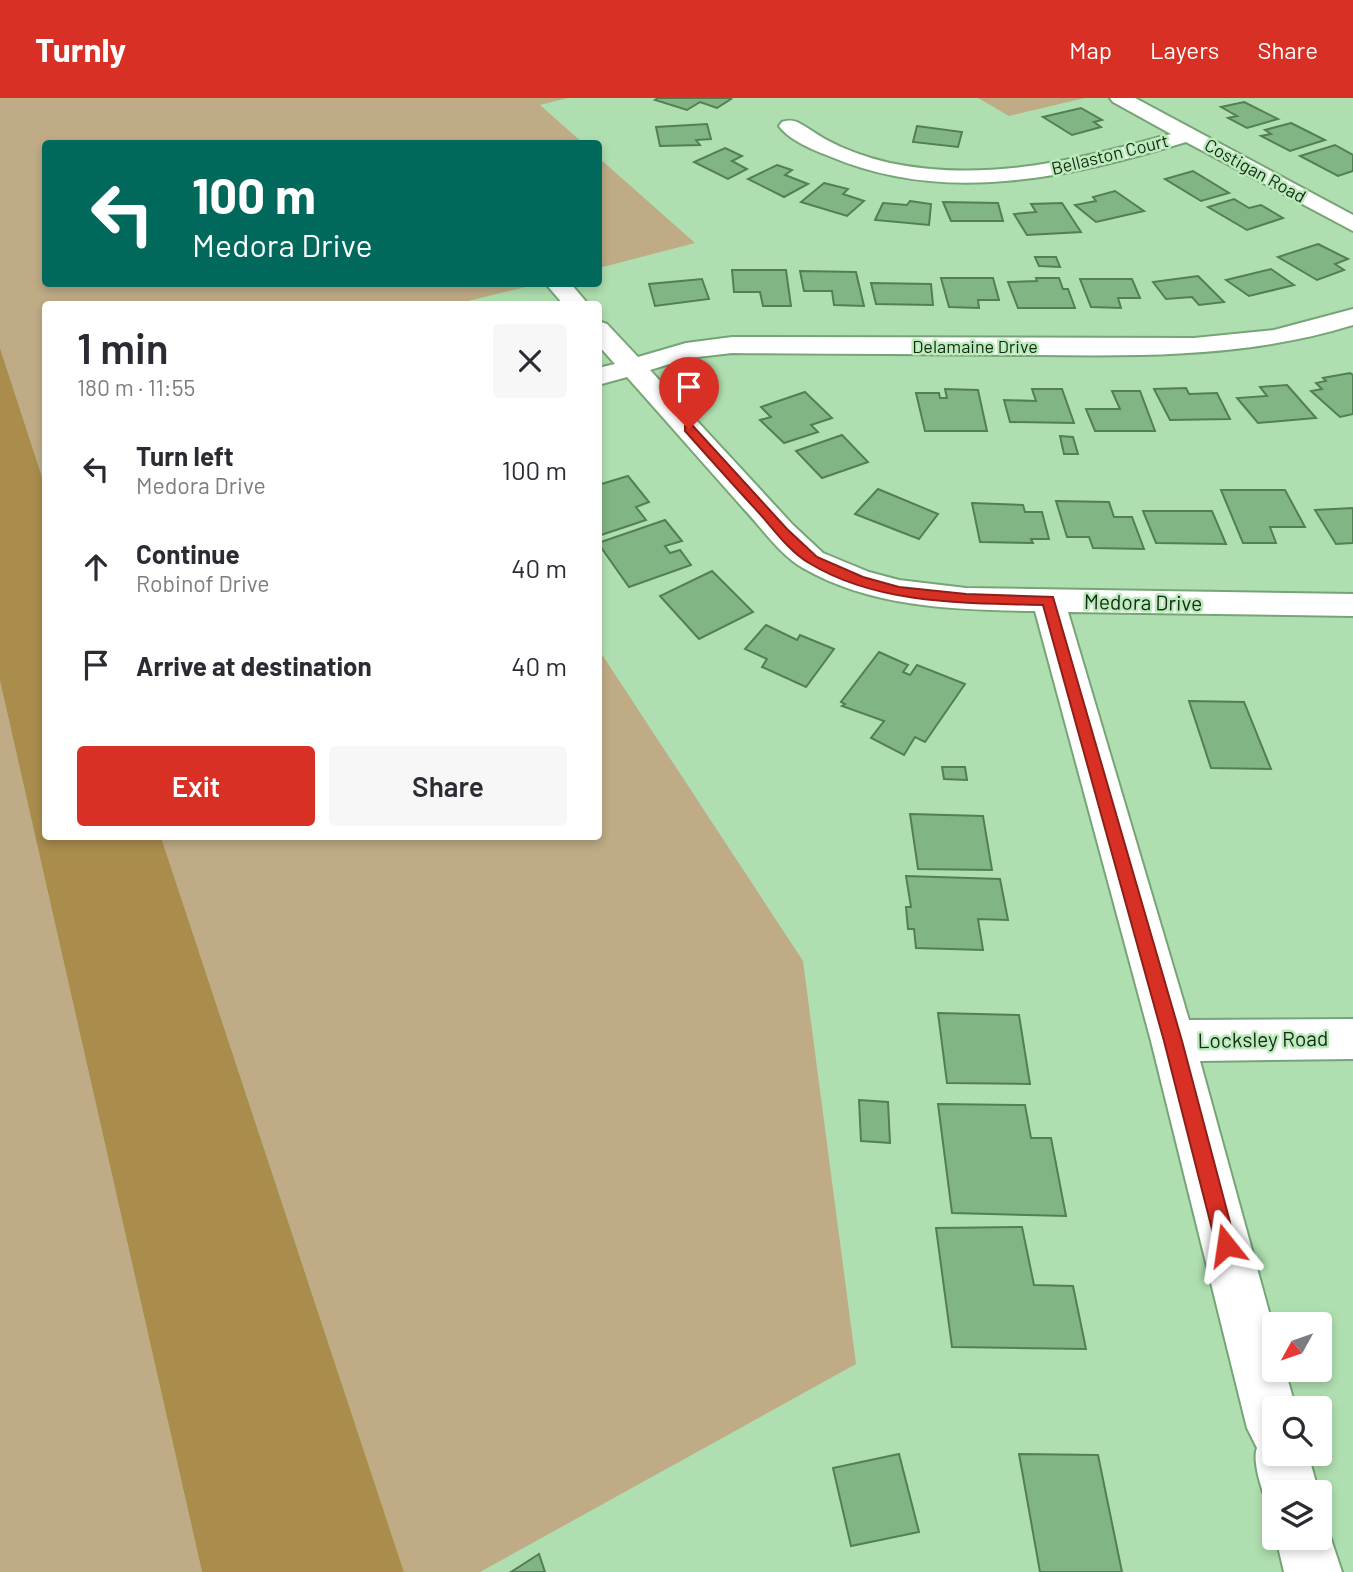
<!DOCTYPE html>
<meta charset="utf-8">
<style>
:root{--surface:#fff;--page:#f7f7f7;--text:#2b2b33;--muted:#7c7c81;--accent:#d93025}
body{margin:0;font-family:Barlow,sans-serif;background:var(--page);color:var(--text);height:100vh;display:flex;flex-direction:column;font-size:26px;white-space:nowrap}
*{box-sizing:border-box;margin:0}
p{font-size:23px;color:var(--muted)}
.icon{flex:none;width:38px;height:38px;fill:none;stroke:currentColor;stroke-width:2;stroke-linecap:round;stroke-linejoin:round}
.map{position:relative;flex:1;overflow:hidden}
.details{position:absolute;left:42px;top:203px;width:560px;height:539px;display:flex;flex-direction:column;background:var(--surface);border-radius:7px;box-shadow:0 4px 10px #0003}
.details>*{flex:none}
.top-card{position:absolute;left:42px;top:42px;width:560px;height:147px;border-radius:7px;box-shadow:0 4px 10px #0003;background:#00695c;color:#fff;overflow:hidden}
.needle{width:46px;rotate:230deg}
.fabs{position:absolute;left:1262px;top:1214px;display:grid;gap:14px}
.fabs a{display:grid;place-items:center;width:70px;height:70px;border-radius:7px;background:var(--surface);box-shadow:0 4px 10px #0003;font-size:35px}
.pin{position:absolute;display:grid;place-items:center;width:60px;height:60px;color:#fff;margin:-72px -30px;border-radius:50% 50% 50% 0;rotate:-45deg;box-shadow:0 0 7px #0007}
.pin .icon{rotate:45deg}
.me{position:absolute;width:77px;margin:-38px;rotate:345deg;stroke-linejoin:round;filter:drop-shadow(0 0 5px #0008)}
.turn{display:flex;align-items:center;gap:24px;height:147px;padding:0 35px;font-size:32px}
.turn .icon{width:91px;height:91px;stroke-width:2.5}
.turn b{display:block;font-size:49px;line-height:60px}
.round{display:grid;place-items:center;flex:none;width:74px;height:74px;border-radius:7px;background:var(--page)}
.headline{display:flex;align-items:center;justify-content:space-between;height:119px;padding:0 35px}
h1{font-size:42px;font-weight:600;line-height:52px}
.cta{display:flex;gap:14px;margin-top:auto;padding:14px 35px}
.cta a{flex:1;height:80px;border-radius:7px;background:var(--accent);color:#fff;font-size:28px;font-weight:600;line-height:80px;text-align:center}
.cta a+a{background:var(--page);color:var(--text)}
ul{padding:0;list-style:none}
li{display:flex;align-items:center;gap:21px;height:98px;padding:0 35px}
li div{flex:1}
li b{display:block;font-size:26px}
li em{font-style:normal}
header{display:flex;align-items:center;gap:42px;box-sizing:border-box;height:98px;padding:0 35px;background:var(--accent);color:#fff}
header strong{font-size:33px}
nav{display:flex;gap:38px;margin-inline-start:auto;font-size:24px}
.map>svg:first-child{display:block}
.green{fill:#bfac86}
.forest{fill:#aa8d4d}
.building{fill:#81b583;stroke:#527f54;stroke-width:2}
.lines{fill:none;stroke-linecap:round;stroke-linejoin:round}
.minor-casing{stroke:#76a477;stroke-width:4}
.minor{fill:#fff;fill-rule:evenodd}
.route{fill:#d93025;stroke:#8d1f18;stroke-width:2}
.labels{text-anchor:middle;stroke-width:5;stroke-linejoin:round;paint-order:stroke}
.far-street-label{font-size:18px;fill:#172a18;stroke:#bcecbc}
.street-label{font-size:21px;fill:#172a18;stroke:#bcecbc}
</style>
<header>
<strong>Turnly</strong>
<nav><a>Map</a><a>Layers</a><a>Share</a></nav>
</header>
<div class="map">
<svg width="1353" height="1474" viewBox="0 0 1353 1474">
<rect width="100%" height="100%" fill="#afdfb0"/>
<g class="green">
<path d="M0,0H568L540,7L583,45L46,46V186H538L456,206H46L45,388L0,250Z"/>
<path d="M978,0H1085L1009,18Z"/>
<path d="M599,60L695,145L599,170Z"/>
<path d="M599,552L803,863L856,1266L480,1474H404L161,739L598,738Z"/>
<path d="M0,583L202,1474H0Z"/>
</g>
<path class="forest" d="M0,250L45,388L46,738L161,739L404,1474H202L0,583Z"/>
<g class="building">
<path d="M658,0H728L731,1L717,10L700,4L687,12L655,2Z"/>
<path d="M1244,4L1278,21L1247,30L1228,20L1237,18L1221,9Z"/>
<path d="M1081,10L1102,22L1094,24L1101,29L1072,37L1043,19Z"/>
<path d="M1291,25L1325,42L1290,53L1261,38L1271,36L1265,32Z"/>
<path d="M707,26L711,41L696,42L700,47L660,48L656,29Z"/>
<path d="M917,28L962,34L958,49L913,44Z"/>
<path d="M1335,47L1353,57V73L1338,78L1300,58Z"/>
<path d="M725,50L742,58L732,63L747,71L728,81L694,64Z"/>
<path d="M777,67L792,72L785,77L808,86L784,99L748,81Z"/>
<path d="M1193,73L1229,95L1201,103L1165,81Z"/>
<path d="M824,85L848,91L843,96L864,103L847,118L801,104Z"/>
<path d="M1115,93L1144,113L1096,124L1075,107L1096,103L1093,99Z"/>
<path d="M1234,101L1249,110L1261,107L1283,120L1247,132L1208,109Z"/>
<path d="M910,103L931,106L929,127L875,122L883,105L907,107Z"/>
<path d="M943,104L998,105L1003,123H951Z"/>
<path d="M1062,105L1081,134L1027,137L1014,116L1036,114L1031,106Z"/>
<path d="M1318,146L1348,161L1335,166L1344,172L1317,182L1278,159Z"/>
<path d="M1035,159H1056L1060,169L1039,168Z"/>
<path d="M1271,171L1294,187L1249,198L1226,182Z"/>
<path d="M732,172H786L791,208H763L760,194H734Z"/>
<path d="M800,173L856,174L864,208L834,207L832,193H804Z"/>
<path d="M1198,178L1224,204L1199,207L1192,199L1166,201L1153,184Z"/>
<path d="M941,180H993L999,202H978L979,210L949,209Z"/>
<path d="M1036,180H1059L1063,191H1068L1075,210H1018L1008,184L1037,183Z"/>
<path d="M702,181L709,201L655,208L649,186Z"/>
<path d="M1080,181H1132L1140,200H1118L1121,210L1091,209Z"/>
<path d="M871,185L931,186L933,207L876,206Z"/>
<path d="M1350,275L1353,277V316L1340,319L1311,293L1322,291L1316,285L1326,283L1323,280Z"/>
<path d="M1287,287L1316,320L1258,325L1237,300L1267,298L1260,289Z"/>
<path d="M1186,290L1189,296L1217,295L1230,321L1170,322L1154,291Z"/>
<path d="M945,291L978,292L987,333H925L916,295H939L940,300H947Z"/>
<path d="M1032,291H1062L1074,325L1010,324L1004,302L1036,303Z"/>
<path d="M1112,293H1140L1155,333H1095L1086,311H1120Z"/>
<path d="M805,294L832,320L811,327L818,334L784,345L760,322L771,319L761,309Z"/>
<path d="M842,337L868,364L822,380L796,353Z"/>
<path d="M1060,338L1073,339L1078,356H1064Z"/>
<path d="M628,378L649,404L636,409L646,422L598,438V387Z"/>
<path d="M878,391L938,416L919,441L855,416Z"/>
<path d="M1221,392H1285L1305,429H1270L1276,445H1243Z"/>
<path d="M1056,403L1109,404L1114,419H1132L1144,451L1093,450L1089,439H1067Z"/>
<path d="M972,405L1023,407L1025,414H1042L1049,441H1031L1033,445L980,444Z"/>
<path d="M1353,410V445L1336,446L1315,412Z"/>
<path d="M1143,413H1212L1226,446L1156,445Z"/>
<path d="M665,422L682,443L665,448L670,455L680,452L691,467L629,489L598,445Z"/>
<path d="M712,473L753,514L699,541L660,498Z"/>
<path d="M766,527L797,542L800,537L834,551L806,589L762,569L767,561L745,551Z"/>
<path d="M879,554L908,567L903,574L910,577L917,567L965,586L925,644L915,639L904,657L871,640L884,623L842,608L845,606L841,604Z"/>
<path d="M1189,603L1244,604L1271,671L1211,670Z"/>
<path d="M942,669H965L967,682L944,681Z"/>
<path d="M910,716L983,718L992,772L918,771Z"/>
<path d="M906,778L1000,781L1008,822L978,821L983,852L916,850L914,831H908L906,809H911Z"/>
<path d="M938,915L1019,917L1030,986L947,985Z"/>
<path d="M859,1002L888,1004L890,1045L861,1043Z"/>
<path d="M938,1006L1025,1007L1031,1040H1051L1066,1118L952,1115Z"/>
<path d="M1022,1129L1034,1187L1073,1188L1086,1251L952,1249L936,1130Z"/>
<path d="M899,1356L919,1434L851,1448L833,1370Z"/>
<path d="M1019,1356L1098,1357L1122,1474H1040Z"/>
<path d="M539,1456L545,1474H511Z"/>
</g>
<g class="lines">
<defs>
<g id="minor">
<path d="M1110,0H1135L1353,117V133L1186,44C1070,79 946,108 829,58C813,52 789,42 779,28L782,24C788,22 792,22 797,24C807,29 816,36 825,41C845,52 868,60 890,65C986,85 1079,62 1171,36L1113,4Z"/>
<path d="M546,186H571L588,206H563Z"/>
<path d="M1353,211V227C1247,260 1140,258 1031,257C931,256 832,256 732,255L689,260L650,272L793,427L823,455L869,474L899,482L966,490L1353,496V518L1068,514L1189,922L1353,921V961L1200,963L1274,1232V1272H1285L1296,1311H1274V1356H1308L1319,1395H1274V1416C1265,1406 1251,1363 1257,1350L1247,1330L1151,943L1035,513C957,512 872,510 803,470C780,457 761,429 743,410C704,366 666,323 627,279L598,287V270L615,266L598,247V223L607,226L638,259L686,245L732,239L1194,240L1274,232Z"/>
<path d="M1320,1418L1324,1420L1342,1474H1284L1276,1440H1320Z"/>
</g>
</defs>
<use href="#minor" class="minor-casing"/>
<use href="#minor" class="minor"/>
</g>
<path class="route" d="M685,328H693L787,431L817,459L863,479L899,489L966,496L1053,499L1182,943L1236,1147L1233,1154L1226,1157L1219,1154L1216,1147L1164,943L1043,507C965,505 878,507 809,465C790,454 774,432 760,416C735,389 710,361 685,333Z"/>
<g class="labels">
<g class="far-street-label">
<text transform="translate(1110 57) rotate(-14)" y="6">Bellaston Court</text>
<text transform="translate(1255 73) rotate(29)" y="6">Costigan Road</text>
<text x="975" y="255">Delamaine Drive</text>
</g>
<g class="street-label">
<text transform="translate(1143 505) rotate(1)" y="7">Medora Drive</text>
<text transform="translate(1263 942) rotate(-1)" y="7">Locksley Road</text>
</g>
</g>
</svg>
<div class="fabs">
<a><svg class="needle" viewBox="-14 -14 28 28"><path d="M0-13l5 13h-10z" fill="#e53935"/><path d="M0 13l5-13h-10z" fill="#7c7c81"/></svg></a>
<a><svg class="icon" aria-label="search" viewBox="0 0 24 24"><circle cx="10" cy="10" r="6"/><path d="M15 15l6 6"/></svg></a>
<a><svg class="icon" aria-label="layers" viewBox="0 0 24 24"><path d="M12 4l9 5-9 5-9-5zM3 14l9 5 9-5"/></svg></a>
</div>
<div class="pin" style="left:689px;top:331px;background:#d93025"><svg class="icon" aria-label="arrive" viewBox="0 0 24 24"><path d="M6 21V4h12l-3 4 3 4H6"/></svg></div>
<svg class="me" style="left:1226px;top:1147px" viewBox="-20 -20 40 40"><path d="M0-17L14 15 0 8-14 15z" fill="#d93025" stroke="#fff" stroke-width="4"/></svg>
<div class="top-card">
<div class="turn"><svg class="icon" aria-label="left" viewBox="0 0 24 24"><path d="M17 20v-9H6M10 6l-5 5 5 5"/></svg><div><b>100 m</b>Medora Drive</div></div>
</div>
<section class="details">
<div class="headline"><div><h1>1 min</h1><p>180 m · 11:55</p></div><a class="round"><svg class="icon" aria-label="close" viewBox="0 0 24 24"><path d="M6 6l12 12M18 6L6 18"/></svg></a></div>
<ul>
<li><svg class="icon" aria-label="left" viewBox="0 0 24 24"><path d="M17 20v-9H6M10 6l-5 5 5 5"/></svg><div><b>Turn left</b><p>Medora Drive</p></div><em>100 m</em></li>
<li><svg class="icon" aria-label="ahead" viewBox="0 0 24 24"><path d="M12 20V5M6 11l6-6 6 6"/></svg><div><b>Continue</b><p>Robinof Drive</p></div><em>40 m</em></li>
<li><svg class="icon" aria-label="arrive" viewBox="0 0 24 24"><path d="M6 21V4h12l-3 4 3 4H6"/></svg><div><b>Arrive at destination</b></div><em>40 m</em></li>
</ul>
<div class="cta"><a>Exit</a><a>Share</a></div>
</section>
</div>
